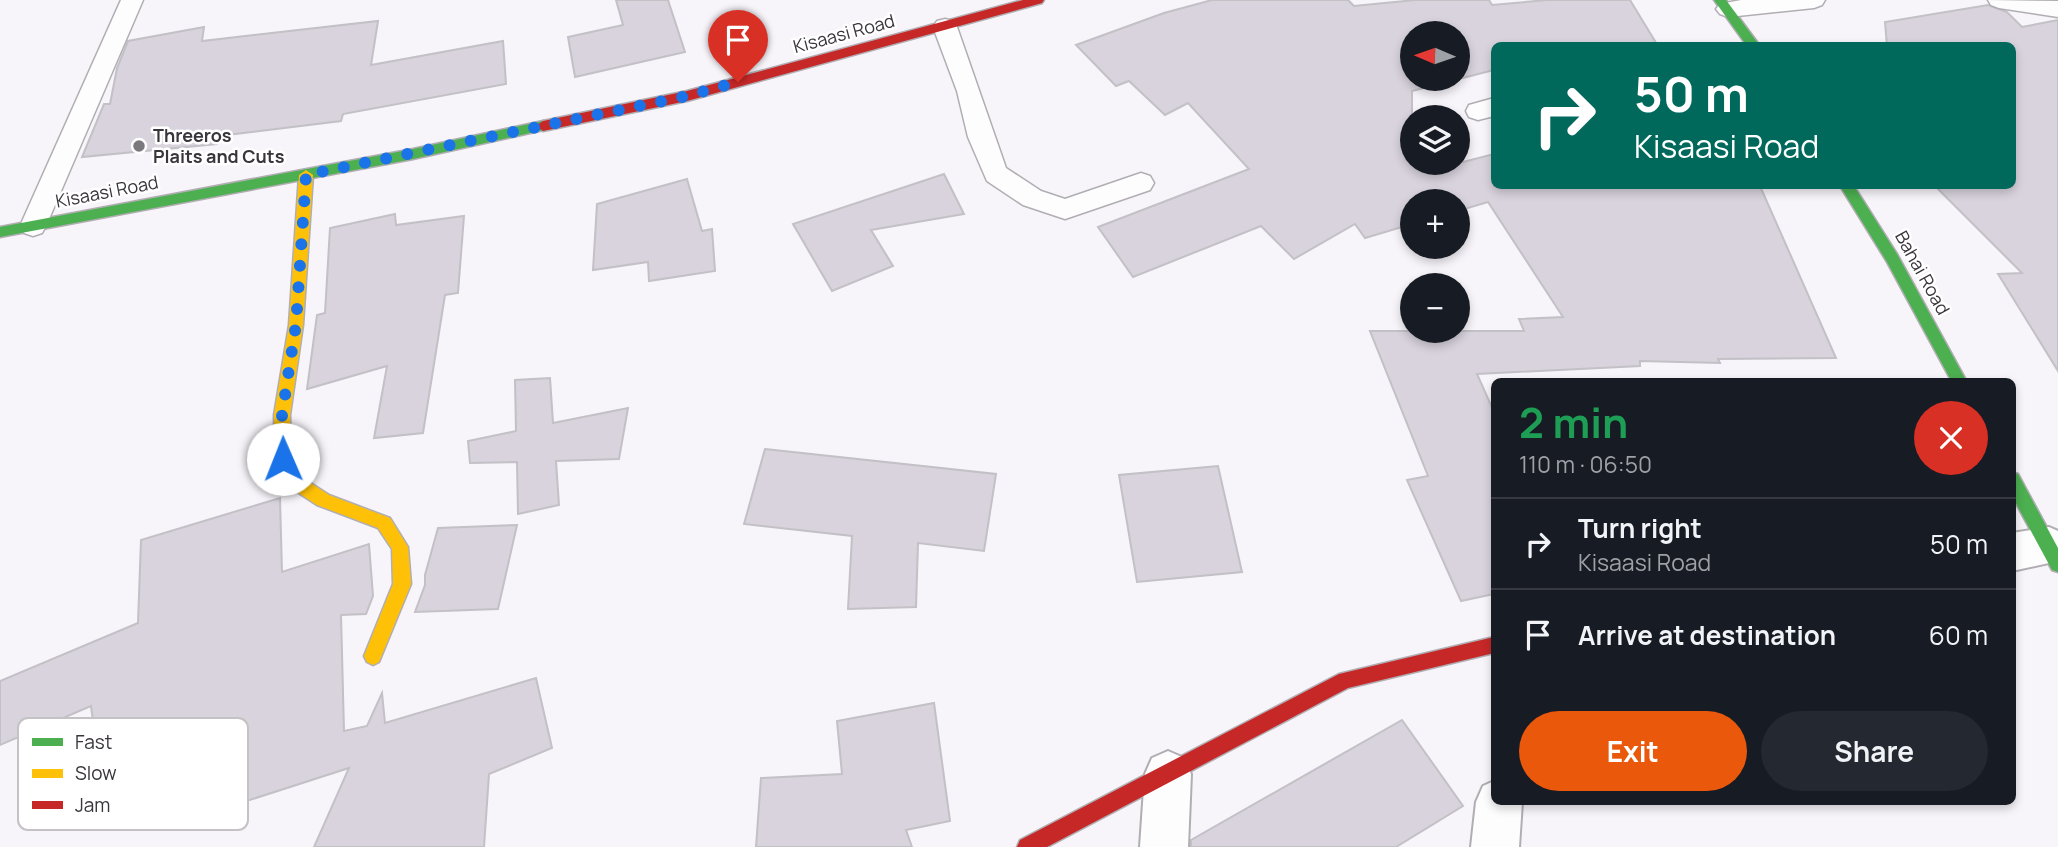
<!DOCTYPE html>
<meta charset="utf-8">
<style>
:root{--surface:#171b24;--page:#242831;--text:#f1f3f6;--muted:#9ea1a6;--line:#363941;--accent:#ea580c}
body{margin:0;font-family:Manrope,sans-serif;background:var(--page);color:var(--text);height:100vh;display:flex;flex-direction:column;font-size:26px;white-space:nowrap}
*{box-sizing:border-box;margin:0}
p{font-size:23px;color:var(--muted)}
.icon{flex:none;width:38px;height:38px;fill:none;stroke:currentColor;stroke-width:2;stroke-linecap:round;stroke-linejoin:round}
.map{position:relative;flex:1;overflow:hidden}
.sheet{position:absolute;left:1491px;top:378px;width:525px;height:427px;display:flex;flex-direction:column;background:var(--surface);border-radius:10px;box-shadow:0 4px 10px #0003}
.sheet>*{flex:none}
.hud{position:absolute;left:1491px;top:42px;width:525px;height:147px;border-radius:10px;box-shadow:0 4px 10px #0003;background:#00695c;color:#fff;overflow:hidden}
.needle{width:46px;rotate:272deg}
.buttons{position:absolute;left:1400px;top:21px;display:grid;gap:14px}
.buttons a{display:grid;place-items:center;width:70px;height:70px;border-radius:50%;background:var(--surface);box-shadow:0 4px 10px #0003;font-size:35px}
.pin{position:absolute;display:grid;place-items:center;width:60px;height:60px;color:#fff;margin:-72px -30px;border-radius:50% 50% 50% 0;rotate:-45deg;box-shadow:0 0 7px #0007}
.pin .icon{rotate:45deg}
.me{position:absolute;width:77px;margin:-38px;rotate:359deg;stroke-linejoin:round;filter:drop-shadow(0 0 5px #0008)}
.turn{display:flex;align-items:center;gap:24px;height:147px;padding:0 28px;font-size:32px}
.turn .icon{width:91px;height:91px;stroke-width:2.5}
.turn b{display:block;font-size:49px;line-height:60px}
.round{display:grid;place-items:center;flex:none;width:74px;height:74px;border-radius:37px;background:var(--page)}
.headline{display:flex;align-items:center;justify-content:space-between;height:119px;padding:0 28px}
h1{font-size:42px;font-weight:700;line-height:52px;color:#1e9e55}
.button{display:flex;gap:14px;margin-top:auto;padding:14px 28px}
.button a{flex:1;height:80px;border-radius:42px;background:var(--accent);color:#fff;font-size:28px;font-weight:700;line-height:80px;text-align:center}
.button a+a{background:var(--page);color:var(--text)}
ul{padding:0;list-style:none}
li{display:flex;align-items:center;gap:21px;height:91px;padding:0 28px;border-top:2px solid var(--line)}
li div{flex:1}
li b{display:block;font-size:26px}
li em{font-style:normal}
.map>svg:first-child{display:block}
.building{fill:#d8d3dd;stroke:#c3c0c6;stroke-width:2;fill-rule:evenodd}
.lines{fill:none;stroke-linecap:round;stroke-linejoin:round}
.lane-casing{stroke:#b1aeb3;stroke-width:3}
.street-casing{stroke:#b1aeb3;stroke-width:4}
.fast-casing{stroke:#b1aeb3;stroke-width:3}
.slow-casing{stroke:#b1aeb3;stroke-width:3}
.jam-casing{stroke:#b1aeb3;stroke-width:3}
.lane{fill:#fefdfe;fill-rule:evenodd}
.street{fill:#fefdfe;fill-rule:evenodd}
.fast{fill:#4caf50;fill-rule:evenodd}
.slow{fill:#ffc107;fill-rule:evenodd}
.jam{fill:#c62828;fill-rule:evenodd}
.route{stroke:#1a73e8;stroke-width:12;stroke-dasharray:0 21.6}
.poi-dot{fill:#7c787e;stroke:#fff;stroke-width:2.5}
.labels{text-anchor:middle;stroke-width:5;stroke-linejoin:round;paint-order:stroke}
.street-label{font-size:18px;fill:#39353c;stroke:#fff}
.poi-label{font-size:18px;font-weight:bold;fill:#39353c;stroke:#fff;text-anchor:start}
.key{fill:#fff;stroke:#c4c2c4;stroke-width:2}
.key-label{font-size:19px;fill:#39353c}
</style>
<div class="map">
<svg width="2058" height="847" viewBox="0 0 2058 847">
<rect width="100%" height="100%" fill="#f7f4fa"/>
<g class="building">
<path d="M616,0H668L685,52L575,77L568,37L623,25Z"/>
<path d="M1212,0H1348L1354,6L1415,0H1489L1492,5L1547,0H1630L1658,46H1494V70L1412,91V163H1459L1494,154V186H1760L1836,358L1718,359L1720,363L1640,361V366L1477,374L1494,412V594L1461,601L1407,480L1428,476L1370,331H1524L1519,319L1563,317L1488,202L1458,211V201H1412V224L1365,238L1355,224L1294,259L1261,226L1133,277L1098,227L1249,169L1188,103L1165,115L1129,81L1116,86L1076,45L1164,13ZM1412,33H1458V79H1412Z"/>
<path d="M1988,5L2007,12L2022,27L2058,20V371L1998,274L2022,273L1935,186H2012V46H1887L1885,22Z"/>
<path d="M378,21L371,65L503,41L506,84L343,114L341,121L219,136L217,144L82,157L104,104H110L117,68L128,41L204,27L202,41Z"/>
<path d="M944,174L964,214L871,230L893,266L832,291L793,224Z"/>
<path d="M687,179L702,231L712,229L715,271L649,281L648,262L593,270L597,204Z"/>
<path d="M395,214L396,225L464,216L458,293L445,295L423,433L374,438L387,366L307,389L317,315L325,313L330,228Z"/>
<path d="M550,378L553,423L628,408L619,459L556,461L559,505L518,514L517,462L470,463L468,441L516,431L515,380Z"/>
<path d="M765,449L996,474L984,551L918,543L916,607L848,609L852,536L744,524Z"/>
<path d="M1218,466L1242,572L1137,582L1119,475Z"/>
<path d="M280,498L282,572L369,544L373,596L366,614L341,615L344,731L367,726L382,693L385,723L536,678L552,748L489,774L484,847H314L349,768L228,807V771L107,829L91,706L0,745V681L138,623L141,540Z"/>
<path d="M517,525L498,609L415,612L425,585V575L438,528Z"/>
<path d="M934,703L950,821L906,830L912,847H756L761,778L842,774L837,721Z"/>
<path d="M1402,720L1463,806L1396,847H1191V840Z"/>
</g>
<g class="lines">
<defs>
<g id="lane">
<path d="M121,0H143L46,226L42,233L33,236L24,233L20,226Z"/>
<path d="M1741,0H1825L1822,5L1814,8L1728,17L1720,14L1716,9L1720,4Z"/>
<path d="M1988,0L2058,1V17L1999,8L1991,5Z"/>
<path d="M945,19L953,21L957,27L1006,168L1041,191L1065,199L1141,173L1150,176L1154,183L1150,190L1065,219L1023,205L987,181L968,137L957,91L933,27L937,21Z"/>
<path d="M1494,98V116L1478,120L1469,117L1466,111L1469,105Z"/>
</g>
<g id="street">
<path d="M2049,527L2058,531V561L2012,571V533Z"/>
<path d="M1168,751L1184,758L1191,774L1188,847H1140L1145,774L1152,758Z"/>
<path d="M1494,781V802H1522L1519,847H1471L1476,802L1483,786Z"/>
</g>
<g id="fast">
<path d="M1714,0H1726L1760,46H1747Z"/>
<path d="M543,121L550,126L548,129L413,159L0,237V227L413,149Z"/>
<path d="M1840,186H1854L1897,254L1967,382H1952L1887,262Z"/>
<path d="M2012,472L2018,474L2058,548V572L2052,570L2012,496Z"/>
</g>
<path id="slow" d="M306,170L313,175L303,325L290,415L291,458L306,480L329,495L390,518L408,547L411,584L379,662L373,665L367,662L364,656L393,584L392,549L378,528L317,505L294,490L275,459L274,415L289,325L299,175Z"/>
<g id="jam">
<path d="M1023,0H1044L1042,3L687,101L543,131L536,126L543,121L687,91Z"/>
<path d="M1494,637V653L1348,688L1047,847H1017L1020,840L1339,674Z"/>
</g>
</defs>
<use href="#lane" class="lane-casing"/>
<use href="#street" class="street-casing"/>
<use href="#fast" class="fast-casing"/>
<use href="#slow" class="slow-casing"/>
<use href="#jam" class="jam-casing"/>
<use href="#lane" class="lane"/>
<use href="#street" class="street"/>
<use href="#fast" class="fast"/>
<use href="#slow" class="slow"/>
<use href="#jam" class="jam"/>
</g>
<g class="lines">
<path class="route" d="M283,459L282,415L296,324L306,175L687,96L738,82"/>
</g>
<circle class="poi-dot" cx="139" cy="146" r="7"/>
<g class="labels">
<g class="street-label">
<text transform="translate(844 34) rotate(-15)" y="6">Kisaasi Road</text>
<text transform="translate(107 192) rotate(-11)" y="6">Kisaasi Road</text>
<text transform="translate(1922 273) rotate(61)" y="6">Bahai Road</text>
</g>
<g class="poi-label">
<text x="153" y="142">Threeros<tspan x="153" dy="21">Plaits and Cuts</tspan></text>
</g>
</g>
<rect x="18" y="718" width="230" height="112" rx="10" class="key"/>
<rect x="32" y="738" width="31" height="8" fill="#4caf50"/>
<rect x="32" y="769" width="31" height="9" fill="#ffc107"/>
<rect x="32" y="801" width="31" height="8" fill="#c62828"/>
<g class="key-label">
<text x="75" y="749">Fast</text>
<text x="75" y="780">Slow</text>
<text x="75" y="812">Jam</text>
</g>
</svg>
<div class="buttons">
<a><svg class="needle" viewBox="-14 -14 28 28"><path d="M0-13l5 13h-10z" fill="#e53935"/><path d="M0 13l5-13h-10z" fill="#9ea1a6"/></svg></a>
<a><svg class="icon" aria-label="layers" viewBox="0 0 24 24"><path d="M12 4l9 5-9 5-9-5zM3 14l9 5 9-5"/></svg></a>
<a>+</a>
<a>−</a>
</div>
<div class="pin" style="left:738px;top:82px;background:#d93025"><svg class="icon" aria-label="arrive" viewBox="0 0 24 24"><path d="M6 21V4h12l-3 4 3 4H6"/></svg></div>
<svg class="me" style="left:283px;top:459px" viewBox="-20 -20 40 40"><circle r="19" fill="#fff"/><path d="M0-13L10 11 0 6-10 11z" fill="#1a73e8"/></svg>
<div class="hud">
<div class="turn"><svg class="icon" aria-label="right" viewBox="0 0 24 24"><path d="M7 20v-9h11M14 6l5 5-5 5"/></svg><div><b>50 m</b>Kisaasi Road</div></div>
</div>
<section class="sheet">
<div class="headline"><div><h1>2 min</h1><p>110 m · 06:50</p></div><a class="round" style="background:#d93025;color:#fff"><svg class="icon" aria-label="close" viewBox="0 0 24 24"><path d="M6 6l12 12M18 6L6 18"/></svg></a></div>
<ul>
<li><svg class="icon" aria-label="right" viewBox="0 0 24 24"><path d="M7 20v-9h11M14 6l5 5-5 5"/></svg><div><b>Turn right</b><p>Kisaasi Road</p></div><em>50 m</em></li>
<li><svg class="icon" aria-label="arrive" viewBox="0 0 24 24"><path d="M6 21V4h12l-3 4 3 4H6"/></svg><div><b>Arrive at destination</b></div><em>60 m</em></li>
</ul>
<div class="button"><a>Exit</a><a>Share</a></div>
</section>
</div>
